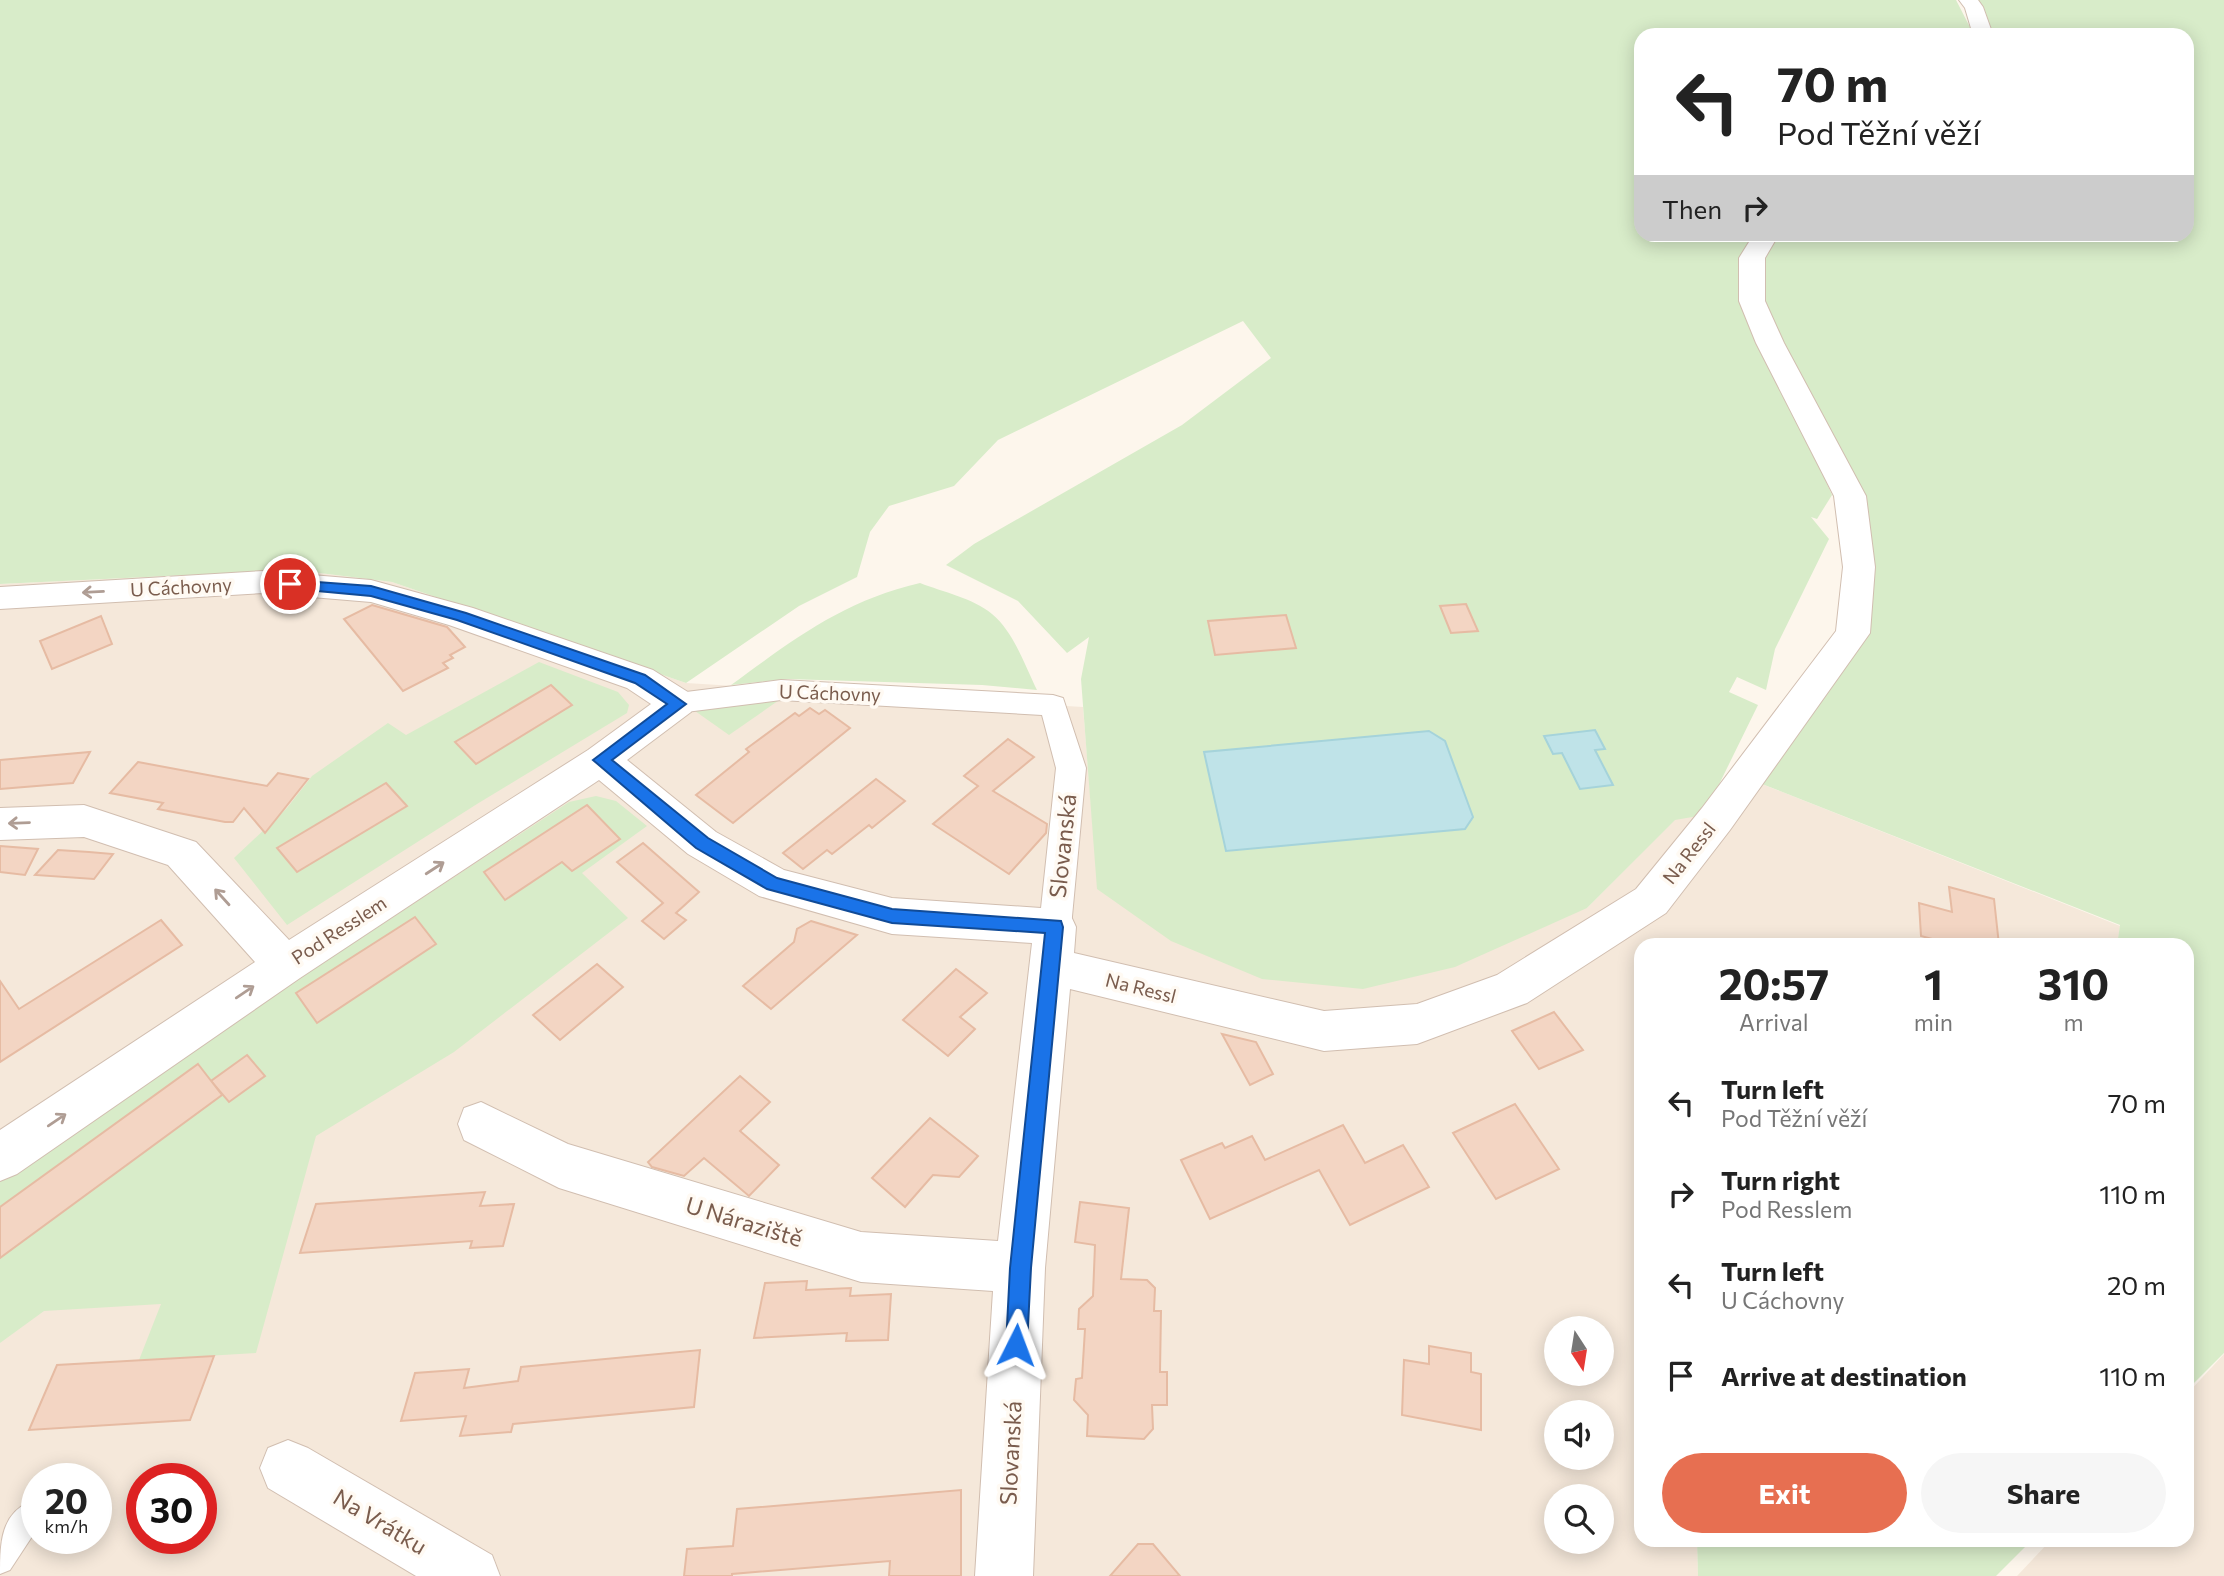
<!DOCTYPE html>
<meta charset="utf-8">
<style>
:root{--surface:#fff;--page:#f6f6f6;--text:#222;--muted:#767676;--accent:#e76f51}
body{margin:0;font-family:Commissioner,sans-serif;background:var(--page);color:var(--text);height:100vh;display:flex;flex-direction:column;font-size:26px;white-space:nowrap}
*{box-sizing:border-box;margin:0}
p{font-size:23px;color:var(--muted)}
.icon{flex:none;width:38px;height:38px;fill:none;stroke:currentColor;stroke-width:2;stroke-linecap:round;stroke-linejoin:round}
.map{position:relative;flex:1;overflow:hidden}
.details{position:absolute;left:1634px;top:938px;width:560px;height:609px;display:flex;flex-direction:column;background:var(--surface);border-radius:21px;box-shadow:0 4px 18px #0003}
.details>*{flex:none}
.hud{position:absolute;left:1634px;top:28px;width:560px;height:214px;border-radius:21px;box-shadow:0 4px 18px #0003;background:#fff;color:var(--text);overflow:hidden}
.needle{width:46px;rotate:168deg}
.tools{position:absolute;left:1544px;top:1316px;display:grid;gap:14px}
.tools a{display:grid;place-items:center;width:70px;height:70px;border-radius:50%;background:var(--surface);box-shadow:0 4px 18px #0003;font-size:35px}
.speed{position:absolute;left:21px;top:1463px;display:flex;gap:14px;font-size:35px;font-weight:700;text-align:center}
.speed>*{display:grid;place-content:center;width:91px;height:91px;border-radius:50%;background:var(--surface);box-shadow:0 4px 18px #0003;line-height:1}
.speed small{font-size:18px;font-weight:400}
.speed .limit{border:10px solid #d22;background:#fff;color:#111}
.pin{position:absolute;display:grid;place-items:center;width:60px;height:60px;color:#fff;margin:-30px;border:4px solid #fff;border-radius:50%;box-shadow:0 2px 7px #0007}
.me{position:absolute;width:77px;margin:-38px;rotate:3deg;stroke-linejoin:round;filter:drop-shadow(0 0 5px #0008)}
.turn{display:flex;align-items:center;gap:24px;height:147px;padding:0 28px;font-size:32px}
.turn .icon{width:91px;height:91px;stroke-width:2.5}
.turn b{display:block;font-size:49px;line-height:60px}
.then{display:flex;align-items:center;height:66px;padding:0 28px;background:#0003;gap:14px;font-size:26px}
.eta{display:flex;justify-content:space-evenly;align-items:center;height:119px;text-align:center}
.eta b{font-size:42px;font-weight:700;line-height:49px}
.action{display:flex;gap:14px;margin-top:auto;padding:14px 28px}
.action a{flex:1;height:80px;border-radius:42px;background:var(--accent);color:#fff;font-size:28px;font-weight:700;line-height:80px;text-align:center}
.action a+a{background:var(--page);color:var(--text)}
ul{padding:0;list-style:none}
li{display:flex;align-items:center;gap:21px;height:91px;padding:0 28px}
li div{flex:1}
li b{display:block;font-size:26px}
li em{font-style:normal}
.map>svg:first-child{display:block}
.residential{fill:#f5e8da;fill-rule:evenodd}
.green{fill:#d8ecc9}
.water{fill:#bfe3e8;stroke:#a5d3da;stroke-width:2}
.building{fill:#f3d5c3;stroke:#e6bba3;stroke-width:2}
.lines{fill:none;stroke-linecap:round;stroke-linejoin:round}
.service-casing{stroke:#d1beb0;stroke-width:2}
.pedestrian-casing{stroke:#d1beb0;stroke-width:2}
.minor-casing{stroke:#d1beb0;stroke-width:2}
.service{fill:#fff;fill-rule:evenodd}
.pedestrian{fill:#fff;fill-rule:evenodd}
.minor{fill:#fff;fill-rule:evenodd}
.oneway{stroke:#af9d94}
.route{fill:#1a73e8;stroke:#114b97;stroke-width:2}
.labels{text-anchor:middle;stroke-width:7;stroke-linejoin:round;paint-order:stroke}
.street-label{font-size:19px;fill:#7a5c4d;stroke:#fffaf3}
.near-street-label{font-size:23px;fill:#7a5c4d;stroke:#fffaf3}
</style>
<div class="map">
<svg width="2224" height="1576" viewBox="0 0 2224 1576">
<rect width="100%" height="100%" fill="#fdf6ec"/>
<g class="residential">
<path d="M295,570L392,582L686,683L1083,707L1098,889L1587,908L1675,819L1762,784L2120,926L2117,945H1642V1540H1697L1698,1576H0V584ZM1556,1328H1601V1374H1556ZM1556,1412H1601V1458H1556ZM37,1479H96V1538H37ZM142,1479H201V1538H142ZM1556,1496H1601V1542H1556Z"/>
<path d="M2224,1354V1576H2017L2051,1540H2188V1393Z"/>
</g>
<g class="green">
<path d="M0,0H1956L1974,35H1642V234L1758,235L1745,300L1832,495L1817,519L1811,517L1829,539L1775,649L1766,690L1737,677L1729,692L1758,705L1704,815L1675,820L1587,908L1455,967L1363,989L1262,979L1171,941L1097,889L1081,679L1089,637L1067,653L1018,601L946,565L974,544L1182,425L1271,358L1243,321L998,440L954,486L889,506L870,532L857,577L799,606L686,683L392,582L295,570L0,584Z"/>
<path d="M1975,0H2224V1353L2188,1389V945H2117L2120,925L1762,784L1864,628L1870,524L1756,301L1759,260L1776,236L2188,234V35H1993Z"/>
<path d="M920,583C943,592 973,598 992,614C1014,632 1025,666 1037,690L982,685L787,679L731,685C794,639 843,601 920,583Z"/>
<path d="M539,662L618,692L629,705L627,713L477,804L287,925L234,858L287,808L312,776L388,723L406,735Z"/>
<path d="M785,696L729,735L695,711L731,702Z"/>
<path d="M596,796L616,801L647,826L582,873L628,918L454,1052L316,1136L256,1353L139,1360L161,1304L44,1311L0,1343V1182L187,1052L569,802Z"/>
<path d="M1697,1540H2032L1996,1576H1698Z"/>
</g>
<g class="water">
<path d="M1595,730L1605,749L1595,750L1613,785L1580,789L1562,753L1553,754L1544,736Z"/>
<path d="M1429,731L1445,741L1473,817L1465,829L1226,851L1204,752Z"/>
</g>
<g class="building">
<path d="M1466,604L1478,631L1451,633L1440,606Z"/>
<path d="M372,605L447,627L465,647L450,655L453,658L443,663L448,668L403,691L344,619Z"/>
<path d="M1286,615L1296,648L1215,655L1208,621Z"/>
<path d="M101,616L112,644L52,669L40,641Z"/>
<path d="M551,685L572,705L476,764L455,742Z"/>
<path d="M810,708L819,714L825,710L850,728L733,823L696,795L749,752L746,749L795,713L799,716Z"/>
<path d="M1008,739L1034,757L993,791L1047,824L1046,833L1009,874L933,824L978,786L964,776Z"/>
<path d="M90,752L73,783L0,789V760Z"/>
<path d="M138,762L267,786L278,773L308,779L265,833L244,808L233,822H225L158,809L163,803L110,793Z"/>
<path d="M876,779L905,801L872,828L869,825L832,854L827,850L803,869L783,853Z"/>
<path d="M386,783L407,806L297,872L277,848Z"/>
<path d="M587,805L620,839L572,871L562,862L505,900L484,872Z"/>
<path d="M643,843L699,892L676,913L686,920L664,939L642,921L663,903L617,862Z"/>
<path d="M0,846L38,849L25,875L0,872Z"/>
<path d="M58,850L89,852L113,854L94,879L35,875Z"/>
<path d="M1949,887L1994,899L1999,945H1954L1921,936L1919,903L1952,912Z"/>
<path d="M415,917L436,944L317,1023L296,993Z"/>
<path d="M161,920L182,945L0,1062V981L19,1009Z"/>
<path d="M811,921L857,935L771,1009L743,986L794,942L797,929Z"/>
<path d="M597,964L623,987L560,1040L533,1015Z"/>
<path d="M956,969L987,993L960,1017L975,1029L948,1056L903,1020Z"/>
<path d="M1554,1012L1583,1050L1539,1069L1512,1031Z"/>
<path d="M1222,1034L1256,1042L1273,1074L1250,1085Z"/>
<path d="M247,1055L265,1076L229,1102L211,1081Z"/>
<path d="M198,1064L222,1095L0,1258V1207Z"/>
<path d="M740,1076L770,1102L740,1131L779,1165L749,1196L704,1158L684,1176L652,1167L648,1162Z"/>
<path d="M1515,1104L1559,1169L1496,1199L1453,1133Z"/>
<path d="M930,1118L978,1156L959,1177L933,1175L905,1207L872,1178Z"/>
<path d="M1343,1125L1365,1163L1403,1145L1429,1187L1350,1225L1319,1170L1210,1219L1181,1160L1222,1143L1225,1148L1252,1136L1265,1160Z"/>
<path d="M485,1192L480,1206L514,1204L503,1246L470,1248L472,1241L300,1253L316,1204Z"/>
<path d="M1080,1202L1129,1208L1121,1279L1147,1280L1155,1288L1154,1311H1161L1160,1372H1167V1405H1152L1153,1429L1144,1439L1087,1436L1088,1415L1074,1400L1076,1379L1082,1378L1085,1329H1078L1079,1309L1093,1296L1095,1245L1075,1242Z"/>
<path d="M807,1281L806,1290L851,1288L850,1296L891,1294L888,1340L846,1341L847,1333L754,1338L765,1283Z"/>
<path d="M1429,1346L1471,1353V1372L1481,1374V1430L1402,1415L1404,1360L1429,1364Z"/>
<path d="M700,1350L694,1407L513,1424L511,1432L460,1436L466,1416L401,1421L415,1373L469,1369L464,1388L518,1381L521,1367Z"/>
<path d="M214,1356L190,1420L29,1430L57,1365Z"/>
<path d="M961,1490V1576H889L890,1561L732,1574V1576H684L687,1549L733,1546L737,1509Z"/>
<path d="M1138,1544H1153L1180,1576H1110Z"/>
</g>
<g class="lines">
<defs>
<path id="service" d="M28,1503L37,1506V1529L10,1570L0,1574C0,1547 0,1515 28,1503Z"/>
<path id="pedestrian" d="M781,680L1053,695L1063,698L1086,768L1071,927L1066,937L1055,941L1044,937L1039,927L1056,768L1042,715L781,700L678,713L668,710L664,703L668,696L678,693Z"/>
<g id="minor">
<path d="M1959,0H1978L1983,7L1993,35H1973L1965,8Z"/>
<path d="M1754,234H1779L1765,258V301L1784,343L1866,496L1875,567L1870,633L1730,830L1666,913L1527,1003L1417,1044L1324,1051L1070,989L1045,1268L1033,1576H975L993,1291L861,1282L559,1188L464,1140L458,1124L464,1108L481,1102L568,1144L861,1232L998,1241L1032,943L892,934L759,896L688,854L599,780L300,978L17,1174L0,1181V1130L255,962L168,865L84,837L0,840V808L84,805L196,842L289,940L588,750L651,704L627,688L449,625L371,602L264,593L0,609V587L264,571L371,580L473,608L653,670L691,694L696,703L691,712L627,760L716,832L784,870L892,898L1055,909L1070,914L1076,927L1074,953L1324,1011L1417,1004L1497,975L1636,889L1702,808L1836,631L1843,567L1834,496L1756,343L1739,301V258Z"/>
<path d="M288,1440L308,1448L492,1555L500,1576H416L268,1488L260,1468L268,1448Z"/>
</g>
</defs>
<use href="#service" class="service-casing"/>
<use href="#pedestrian" class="pedestrian-casing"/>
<use href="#minor" class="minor-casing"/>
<use href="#service" class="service"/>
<use href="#pedestrian" class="pedestrian"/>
<use href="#minor" class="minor"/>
</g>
<defs><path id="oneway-shaft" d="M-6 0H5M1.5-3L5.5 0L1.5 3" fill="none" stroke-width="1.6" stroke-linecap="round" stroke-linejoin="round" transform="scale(1.75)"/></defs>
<g class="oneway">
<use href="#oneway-shaft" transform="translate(93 592) rotate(177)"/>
<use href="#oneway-shaft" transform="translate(19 823) rotate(178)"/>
<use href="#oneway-shaft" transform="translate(435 868) rotate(-33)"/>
<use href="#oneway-shaft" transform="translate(222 897) rotate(-132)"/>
<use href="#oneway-shaft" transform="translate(245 992) rotate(-34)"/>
<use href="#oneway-shaft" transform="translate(57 1120) rotate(-34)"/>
</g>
<path class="route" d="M290,580L371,586L466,613L645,675L686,704L612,760L708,838L777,878L892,909L1061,921L1063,927L1031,1268L1027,1345L1024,1353L1016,1356L1009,1353L1006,1345L1010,1268L1045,933L892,923L767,889L696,848L593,760L667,704L635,683L457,620L371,596L285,588L283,584Z"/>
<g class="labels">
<g class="street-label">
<text transform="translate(181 587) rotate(-3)" y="7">U Cáchovny</text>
<text transform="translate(830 693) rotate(2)" y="7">U Cáchovny</text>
<text transform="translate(1689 853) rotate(-52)" y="7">Na Ressl</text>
<text transform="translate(339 930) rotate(-33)" y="7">Pod Resslem</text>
<text transform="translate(1141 988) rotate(14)" y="7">Na Ressl</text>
</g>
<g class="near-street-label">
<text transform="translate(1063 846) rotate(-84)" y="8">Slovanská</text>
<text transform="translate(744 1222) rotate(17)" y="8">U Náraziště</text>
<text transform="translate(1011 1453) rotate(-87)" y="8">Slovanská</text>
<text transform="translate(380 1522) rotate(31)" y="8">Na Vrátku</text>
</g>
</g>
</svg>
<div class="tools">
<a><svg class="needle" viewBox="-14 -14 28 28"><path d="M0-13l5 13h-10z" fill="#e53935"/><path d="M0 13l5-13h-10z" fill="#767676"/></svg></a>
<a><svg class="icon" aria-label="sound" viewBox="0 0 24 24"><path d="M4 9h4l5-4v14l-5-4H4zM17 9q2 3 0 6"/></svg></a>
<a><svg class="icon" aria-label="search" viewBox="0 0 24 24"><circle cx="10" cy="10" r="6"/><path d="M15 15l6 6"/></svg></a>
</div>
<div class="speed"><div>20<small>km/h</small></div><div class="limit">30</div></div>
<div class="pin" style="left:290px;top:584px;background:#d93025"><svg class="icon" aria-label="arrive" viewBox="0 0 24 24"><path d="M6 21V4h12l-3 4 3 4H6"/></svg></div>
<svg class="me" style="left:1016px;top:1345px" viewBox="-20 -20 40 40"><path d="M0-17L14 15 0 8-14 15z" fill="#1a73e8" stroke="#fff" stroke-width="4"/></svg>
<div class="hud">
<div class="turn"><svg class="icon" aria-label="left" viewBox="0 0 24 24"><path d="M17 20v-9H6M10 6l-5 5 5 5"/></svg><div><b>70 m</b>Pod Těžní věží</div></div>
<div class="then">Then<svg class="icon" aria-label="right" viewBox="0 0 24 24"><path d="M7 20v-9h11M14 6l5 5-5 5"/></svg></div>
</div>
<section class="details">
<div class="eta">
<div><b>20:57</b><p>Arrival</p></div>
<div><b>1</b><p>min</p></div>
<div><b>310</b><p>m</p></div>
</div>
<ul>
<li><svg class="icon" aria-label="left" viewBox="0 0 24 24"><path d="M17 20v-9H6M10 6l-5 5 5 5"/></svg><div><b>Turn left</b><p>Pod Těžní věží</p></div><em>70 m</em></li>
<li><svg class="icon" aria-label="right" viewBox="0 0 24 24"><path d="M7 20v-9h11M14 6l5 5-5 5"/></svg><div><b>Turn right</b><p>Pod Resslem</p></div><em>110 m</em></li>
<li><svg class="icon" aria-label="left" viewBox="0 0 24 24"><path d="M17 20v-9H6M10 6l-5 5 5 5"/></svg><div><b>Turn left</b><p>U Cáchovny</p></div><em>20 m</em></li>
<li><svg class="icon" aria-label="arrive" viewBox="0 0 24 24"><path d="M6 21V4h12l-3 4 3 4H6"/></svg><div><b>Arrive at destination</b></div><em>110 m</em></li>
</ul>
<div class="action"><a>Exit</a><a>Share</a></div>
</section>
</div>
